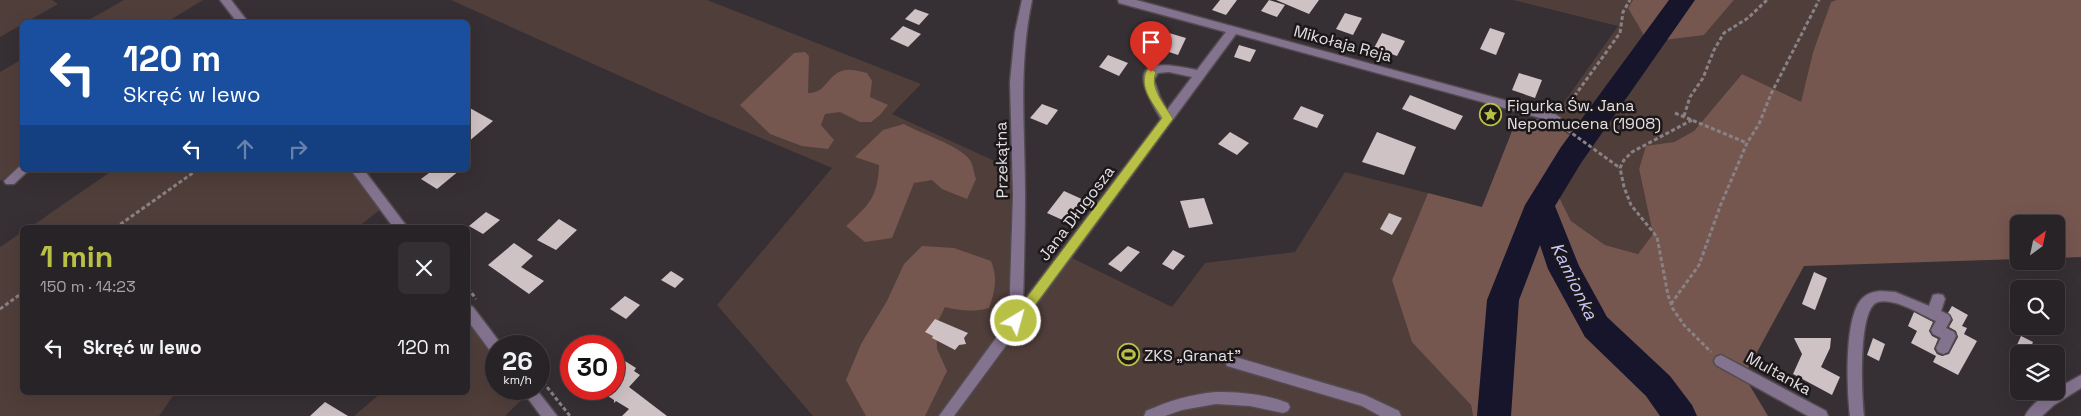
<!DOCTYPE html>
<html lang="pl">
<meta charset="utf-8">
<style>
:root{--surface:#282327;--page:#342f33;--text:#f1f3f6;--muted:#a5a4a7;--line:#444044;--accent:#b9c046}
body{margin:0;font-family:"Space Grotesk",sans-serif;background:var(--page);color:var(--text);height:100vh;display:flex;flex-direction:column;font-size:19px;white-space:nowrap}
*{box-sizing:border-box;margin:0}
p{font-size:16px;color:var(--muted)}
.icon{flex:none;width:28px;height:28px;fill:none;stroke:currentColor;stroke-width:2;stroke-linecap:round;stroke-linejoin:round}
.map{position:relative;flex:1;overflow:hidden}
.details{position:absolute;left:20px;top:225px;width:450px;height:170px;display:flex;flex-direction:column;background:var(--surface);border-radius:8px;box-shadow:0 5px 20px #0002,0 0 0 1px var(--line)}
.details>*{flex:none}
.guide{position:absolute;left:20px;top:20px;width:450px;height:152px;border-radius:8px;box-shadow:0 5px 20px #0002,0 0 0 1px var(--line);background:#1a4fa0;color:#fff;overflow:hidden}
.needle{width:32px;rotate:33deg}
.controls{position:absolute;left:2010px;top:215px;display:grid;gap:10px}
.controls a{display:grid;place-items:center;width:55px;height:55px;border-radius:8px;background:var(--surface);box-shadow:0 5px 20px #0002,0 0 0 1px var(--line);font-size:25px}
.speed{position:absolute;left:485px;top:335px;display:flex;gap:10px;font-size:25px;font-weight:700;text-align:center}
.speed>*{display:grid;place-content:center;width:65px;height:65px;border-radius:50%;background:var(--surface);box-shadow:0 5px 20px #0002,0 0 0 1px var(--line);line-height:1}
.speed small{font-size:12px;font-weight:400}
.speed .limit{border:8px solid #d22;background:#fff;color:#111}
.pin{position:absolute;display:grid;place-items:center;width:42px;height:42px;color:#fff;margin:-51px -21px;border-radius:50% 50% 50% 0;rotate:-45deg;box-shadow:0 0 5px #0007}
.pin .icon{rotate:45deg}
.me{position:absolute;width:55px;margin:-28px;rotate:37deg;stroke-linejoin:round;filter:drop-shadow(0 0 4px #0008)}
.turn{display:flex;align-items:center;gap:18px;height:105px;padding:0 20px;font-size:22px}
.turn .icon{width:65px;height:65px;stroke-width:2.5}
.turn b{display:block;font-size:35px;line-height:42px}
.lanes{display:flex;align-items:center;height:48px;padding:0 20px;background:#0003;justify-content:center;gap:25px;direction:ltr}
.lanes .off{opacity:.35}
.round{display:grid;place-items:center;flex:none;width:52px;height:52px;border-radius:8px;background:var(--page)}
.head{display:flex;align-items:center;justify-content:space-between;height:85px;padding:0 20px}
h1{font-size:30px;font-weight:600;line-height:38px;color:var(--accent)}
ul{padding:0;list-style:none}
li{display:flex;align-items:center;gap:15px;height:75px;padding:0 20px}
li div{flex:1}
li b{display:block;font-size:19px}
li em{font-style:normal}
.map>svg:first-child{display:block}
.green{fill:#503e3a}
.forest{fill:#765750}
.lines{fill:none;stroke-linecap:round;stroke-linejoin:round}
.river{fill:#17152b;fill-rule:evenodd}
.building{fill:#cec2c4}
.minor-casing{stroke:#524b50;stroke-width:3}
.path{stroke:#888286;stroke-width:3;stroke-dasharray:4 2.5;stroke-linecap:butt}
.minor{fill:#84738f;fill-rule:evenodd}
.route{fill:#b9c046;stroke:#787d2e}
.labels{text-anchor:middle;stroke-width:5;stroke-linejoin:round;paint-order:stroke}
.street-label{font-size:16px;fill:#e4dfe2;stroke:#1c181a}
.poi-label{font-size:16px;fill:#e4dfe2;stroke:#1c181a;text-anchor:start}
.water-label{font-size:18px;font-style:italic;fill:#c8c8fd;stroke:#1c181a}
</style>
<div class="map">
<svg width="2081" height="416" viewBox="0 0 2081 416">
<rect width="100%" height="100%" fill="#362f34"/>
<g class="green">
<path d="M0,0H52L58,4L0,37Z"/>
<path d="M124,0H203L167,22H85Z"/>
<path d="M451,0H707L921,84L892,114L1012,169L1008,318L940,416H813L717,305L832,168L709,116Z"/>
<path d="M1513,0H1633L1628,8L1704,35L1734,0H1836L1831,2L1813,52L1801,103L1742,74L1694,131L1674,142L1646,147L1639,169L1653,234L1638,254L1605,245L1571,221L1552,183L1579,143L1550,122L1618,26Z"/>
<path d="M22,59V167L0,181V72Z"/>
<path d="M113,170H359L386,205L358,227L29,228Z"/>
<path d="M1345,172L1428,193L1392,280L1453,384L1471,405L1473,416H953L1068,256L1172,307L1205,263L1295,252Z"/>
<path d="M22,232V392L175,393L159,416H0V247Z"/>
<path d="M472,312L498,346H496V389L532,390L505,416H354L381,393L468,392V316Z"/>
</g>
<g class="forest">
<path d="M1633,0H1734L1704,35L1648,42L1628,8Z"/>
<path d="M1836,0H2081V257L2056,258V224H2019V259L1804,266L1744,376L1768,416H1473L1471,405L1412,342L1392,280L1428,193L1482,207L1516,121C1543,113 1558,127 1579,142L1552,183L1571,221L1605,245L1638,254L1653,234L1639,169L1646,146L1674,142L1694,131L1742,74L1801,102L1813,52L1831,2Z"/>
<path d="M805,52L809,56L808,93C828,94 826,72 847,70C853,69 861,72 867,73L872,81L870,97L888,105L880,115L871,122H860L840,112L825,114L821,125L834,140L828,149L802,146L770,134L740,105L794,53Z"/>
<path d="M904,124C921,134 959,145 970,160C973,165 974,173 976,179L967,199L942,189L932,180L914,183L892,238L865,242L846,226C869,205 878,197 879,165L855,157L883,130Z"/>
<path d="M922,246L954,248L991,261C998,278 995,291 989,308C974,312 960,311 945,307L936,325L937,349L947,371L925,416H866L846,380L861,344L887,301L904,264Z"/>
</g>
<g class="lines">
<path class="river" d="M1669,0H1695L1581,163L1555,206L1579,266L1607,317L1670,376L1692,405L1697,416H1660L1646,396L1585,337L1548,269L1540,245L1519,300L1511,416H1477L1487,300L1525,205L1561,147Z"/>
</g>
<g class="building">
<path d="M1220,0H1237L1226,15L1212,10Z"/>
<path d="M1269,0L1285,5L1277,17L1261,11Z"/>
<path d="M1276,0H1319L1309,14Z"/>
<path d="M915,9L929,14L919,25L905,19Z"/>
<path d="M1345,13L1362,18L1353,35L1336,29Z"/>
<path d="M903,26L921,34L908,47L890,39Z"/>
<path d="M1490,28L1505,33L1496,55L1480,49Z"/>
<path d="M1169,33L1186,38L1178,55L1160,49Z"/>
<path d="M1382,33L1405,41L1397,56L1374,48Z"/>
<path d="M1239,45L1256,50L1250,62L1234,57Z"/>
<path d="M1108,55L1128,63L1119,76L1099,67Z"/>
<path d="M1519,73L1542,80L1535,98L1512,90Z"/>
<path d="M1410,95L1463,116L1455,130L1402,109Z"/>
<path d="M1042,104L1058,110L1047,125L1030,118Z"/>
<path d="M1301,106L1324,115L1317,128L1293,119Z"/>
<path d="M468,107L493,121L468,142Z"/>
<path d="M1230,132L1249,143L1237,155L1218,144Z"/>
<path d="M1377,132L1416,147L1404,175L1362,162Z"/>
<path d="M433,170H460L437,189L421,179Z"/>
<path d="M1064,191L1084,200L1067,222L1047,213Z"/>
<path d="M1204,198L1213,224L1189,228L1180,201Z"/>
<path d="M486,212L500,220L483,234L469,226Z"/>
<path d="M1389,213L1402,218L1392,235L1380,229Z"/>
<path d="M559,219L577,230L556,250L537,240Z"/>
<path d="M514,243L533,256L521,267L544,281L529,294L488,265Z"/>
<path d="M1128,246L1140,252L1121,272L1108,264Z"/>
<path d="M1173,250L1185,256L1173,270L1162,264Z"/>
<path d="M671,271L684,279L675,288L661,280Z"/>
<path d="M1814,272L1827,278L1815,310L1802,304Z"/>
<path d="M625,296L640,305L626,319L610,309Z"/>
<path d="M1952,306L1968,315L1962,326L1967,328L1964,334L1977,341L1958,375L1933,362L1936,356L1911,343L1917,331L1908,326L1914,312L1933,322L1929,331L1932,336L1938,339L1934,349L1937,354L1942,356L1949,354L1958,337L1956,331L1949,327L1953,320L1948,313Z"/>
<path d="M935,319L968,333L964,338L966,344L959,345L955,350L932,338L933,336L925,332Z"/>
<path d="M2021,336L2033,342L2028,354H2013Z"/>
<path d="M1794,338H1831L1830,348L1821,367L1840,377L1832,395L1793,374L1802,354Z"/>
<path d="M1873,338L1885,344L1879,361L1867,355Z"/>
<path d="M625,361L636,368L634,371L640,375L629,387L667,416H622L629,409L616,401L614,403V400L597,389H614V372Z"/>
<path d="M325,402L348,416H310Z"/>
</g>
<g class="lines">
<defs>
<g id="minor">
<path d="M220,0H231L248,22H237Z"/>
<path d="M1022,0H1032C1018,68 1025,126 1025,195C1025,230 1024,266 1023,302L1161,119C1129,67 1141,58 1197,70L1226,32L1119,3L1118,0H1136L1555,114L1561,118L1555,122L1236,34L954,416H939L1009,320L1013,195L1010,82L1015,32ZM1169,72L1192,77L1167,110L1160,97L1154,80L1158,73Z"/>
<path d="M22,166V170H29L14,184H6L4,181L19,167Z"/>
<path d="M351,170H364L408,228H394Z"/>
<path d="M1880,291L1895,292L1929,306L1933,295L1938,294L1943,295L1945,299L1941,311L1949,315L1951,319L1946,328L1954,332L1956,336L1948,352L1943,354L1938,352L1936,348L1941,338L1933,334L1931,330L1936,321C1922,315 1894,297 1878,302C1857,308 1862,397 1864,416H1850C1847,389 1844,323 1860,301C1865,294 1872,292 1880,291Z"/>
<path d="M468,305L473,307L501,344L502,346H496V354L491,352L468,321Z"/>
<path d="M1721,355L1826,411L1828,416H1808L1716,365L1714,361L1716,357Z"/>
<path d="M1232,356L1365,395L1399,411L1401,416H1380L1362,406L1227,366L1225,362L1227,358Z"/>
<path d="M2081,375V388L2054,405L2042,416H2025C2029,407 2046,392 2056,391V389Z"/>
<path d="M521,389H536L557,416H541Z"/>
<path d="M1216,392C1241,392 1265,394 1288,403L1290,407L1288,411L1283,413L1250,406L1216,404L1182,410L1165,416H1144L1146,411C1169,401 1191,394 1216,392Z"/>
</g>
</defs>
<use href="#minor" class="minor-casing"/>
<g class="path">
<path d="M1563,112L1620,33L1623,12L1630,0"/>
<path d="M1675,113L1747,143"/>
<path d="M1684,116L1690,97L1703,78L1714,50L1724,33L1748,18L1767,0"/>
<path d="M1692,120L1632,152L1624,160L1620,168L1624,187L1631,205L1657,237L1668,295L1673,309L1684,325L1711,352"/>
<path d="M1562,126L1620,168"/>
<path d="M115,228L197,170"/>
<path d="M468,288L476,299"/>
<path d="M1671,304L1699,265L1721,204L1747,143L1759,124L1771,94L1819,0"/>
<path d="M0,309L22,293"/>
<path d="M508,339L514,346"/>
<path d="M539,377L570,416"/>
</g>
<use href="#minor" class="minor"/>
</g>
<path class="route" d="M1151,69L1156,72C1149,88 1165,105 1173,119L1021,324L1016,326L1012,324L1010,321L1012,317L1162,118C1153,103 1138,87 1147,70Z"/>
<defs>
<symbol id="sight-ring" viewBox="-11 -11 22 22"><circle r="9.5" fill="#1c181a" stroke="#b9c046" stroke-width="1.5"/><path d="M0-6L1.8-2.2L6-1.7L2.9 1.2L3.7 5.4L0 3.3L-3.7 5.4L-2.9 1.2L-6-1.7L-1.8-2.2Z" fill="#b9c046"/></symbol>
<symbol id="stadium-ring" viewBox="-11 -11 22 22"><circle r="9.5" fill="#1c181a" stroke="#b9c046" stroke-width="1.5"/><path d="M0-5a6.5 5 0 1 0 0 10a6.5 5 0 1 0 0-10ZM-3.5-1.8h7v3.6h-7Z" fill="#b9c046"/></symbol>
</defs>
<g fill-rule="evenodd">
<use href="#sight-ring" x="1478" y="102" width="25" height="25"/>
<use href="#stadium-ring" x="1116" y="342" width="25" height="25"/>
</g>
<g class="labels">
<g class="street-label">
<text transform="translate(1343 43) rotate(15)" y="6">Mikołaja Reja</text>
<text transform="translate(1001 160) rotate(-91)" y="6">Przekątna</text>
<text transform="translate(1076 213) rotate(-53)" y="6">Jana Długosza</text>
<text transform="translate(1779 373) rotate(29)" y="6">Multanka</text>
</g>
<g class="poi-label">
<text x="1507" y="111">Figurka Św. Jana<tspan x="1507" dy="18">Nepomucena (1908)</tspan></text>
<text x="1144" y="361">ZKS „Granat”</text>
</g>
<g class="water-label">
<text transform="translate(1574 281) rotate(64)" y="6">Kamionka</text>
</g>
</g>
</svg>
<div class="controls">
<a><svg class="needle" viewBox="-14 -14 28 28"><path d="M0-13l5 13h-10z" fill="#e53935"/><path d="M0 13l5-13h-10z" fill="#a5a4a7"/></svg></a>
<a><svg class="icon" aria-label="search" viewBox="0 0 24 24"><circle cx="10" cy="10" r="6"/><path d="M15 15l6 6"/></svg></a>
<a><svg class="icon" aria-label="layers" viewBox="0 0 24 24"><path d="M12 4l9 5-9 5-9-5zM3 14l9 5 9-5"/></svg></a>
</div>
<div class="speed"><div>26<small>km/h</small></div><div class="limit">30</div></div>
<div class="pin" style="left:1151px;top:72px;background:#d93025"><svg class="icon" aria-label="arrive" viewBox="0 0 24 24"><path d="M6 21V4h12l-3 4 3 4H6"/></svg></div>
<svg class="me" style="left:1016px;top:321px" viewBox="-20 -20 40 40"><circle r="17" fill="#b9c046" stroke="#fff" stroke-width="3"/><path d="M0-11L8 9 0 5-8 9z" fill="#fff"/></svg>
<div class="guide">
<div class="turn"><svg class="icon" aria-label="left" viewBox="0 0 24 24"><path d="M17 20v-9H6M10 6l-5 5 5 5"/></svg><div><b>120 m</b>Skręć w lewo</div></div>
<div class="lanes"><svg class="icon" aria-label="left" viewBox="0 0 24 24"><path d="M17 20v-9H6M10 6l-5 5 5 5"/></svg><svg class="icon off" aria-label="ahead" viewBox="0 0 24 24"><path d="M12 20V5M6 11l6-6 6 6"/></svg><svg class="icon off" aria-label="right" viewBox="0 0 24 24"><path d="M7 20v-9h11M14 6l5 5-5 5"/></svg></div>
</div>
<section class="details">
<div class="head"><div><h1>1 min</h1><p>150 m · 14:23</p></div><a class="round"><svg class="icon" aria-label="close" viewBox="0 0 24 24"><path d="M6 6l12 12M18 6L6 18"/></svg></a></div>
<ul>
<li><svg class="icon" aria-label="left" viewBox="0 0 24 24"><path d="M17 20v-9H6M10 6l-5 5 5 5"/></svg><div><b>Skręć w lewo</b></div><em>120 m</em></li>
</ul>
</section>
</div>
